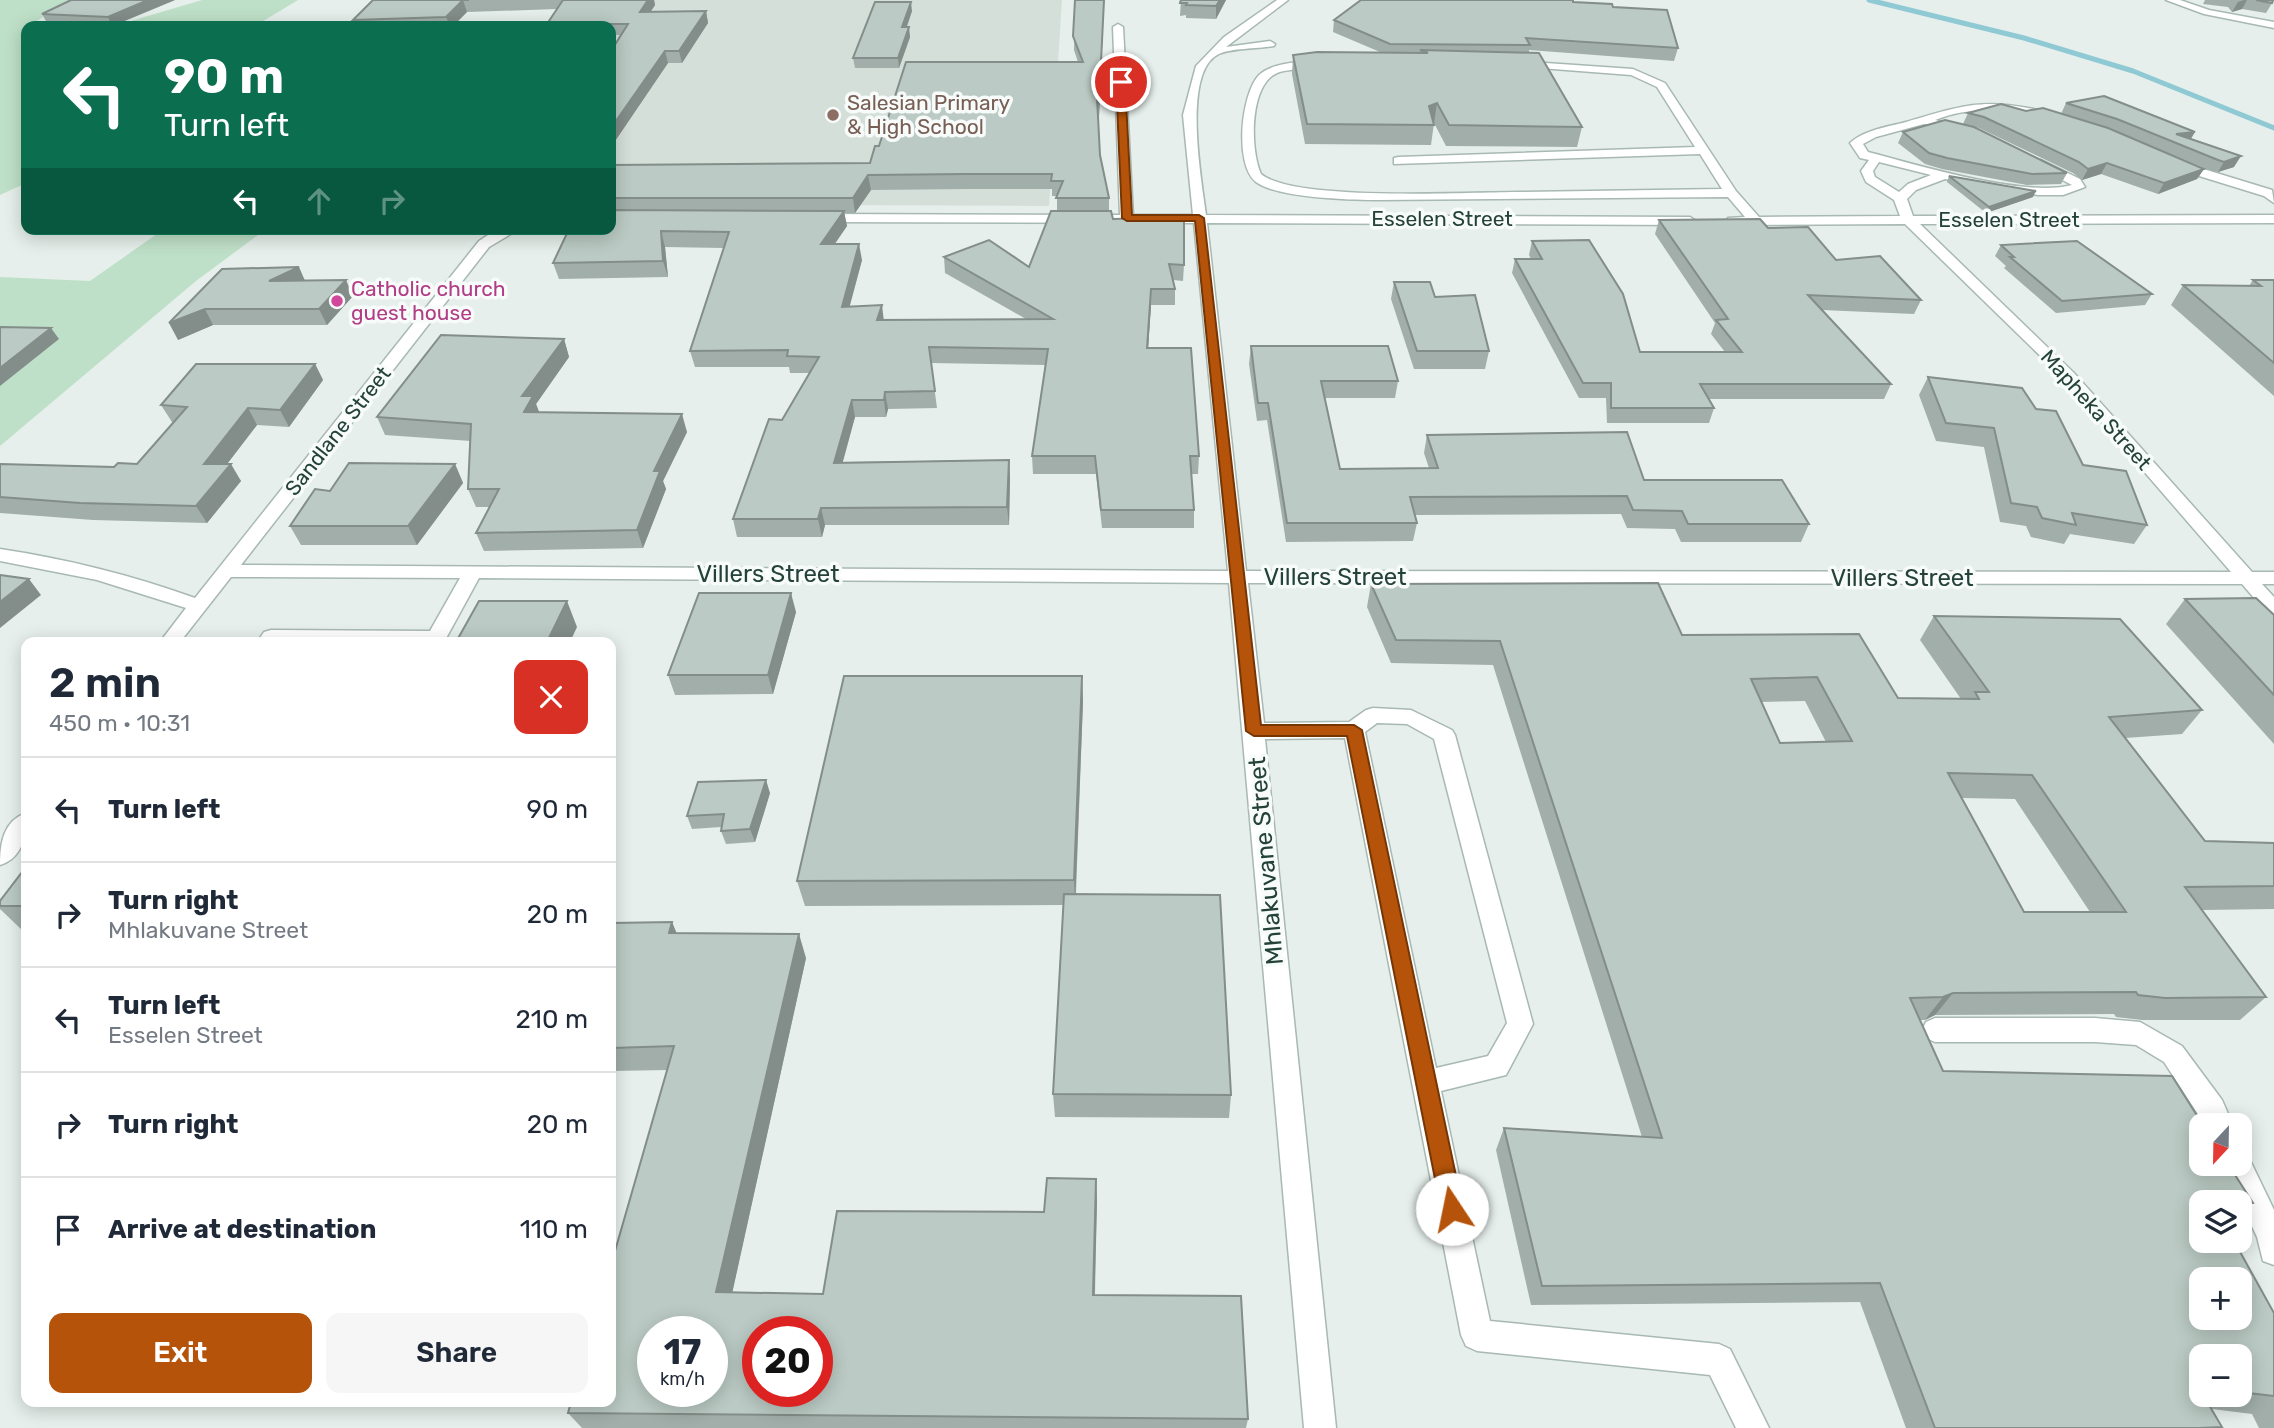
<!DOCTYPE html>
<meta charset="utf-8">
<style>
:root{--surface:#fff;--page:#f6f6f7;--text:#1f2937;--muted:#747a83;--line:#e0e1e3;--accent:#b45309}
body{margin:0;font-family:Rubik,sans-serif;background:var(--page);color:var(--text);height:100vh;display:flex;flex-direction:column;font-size:26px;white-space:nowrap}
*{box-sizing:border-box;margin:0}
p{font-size:23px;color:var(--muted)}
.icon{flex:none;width:38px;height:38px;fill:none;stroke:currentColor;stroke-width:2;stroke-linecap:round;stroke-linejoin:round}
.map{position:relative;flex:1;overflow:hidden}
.details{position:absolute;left:21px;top:637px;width:595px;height:770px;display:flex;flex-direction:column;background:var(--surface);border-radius:14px;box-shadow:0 4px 18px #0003}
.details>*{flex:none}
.guide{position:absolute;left:21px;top:21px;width:595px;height:214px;border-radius:14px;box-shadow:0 4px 18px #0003;background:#0b6e4f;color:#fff;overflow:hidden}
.needle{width:46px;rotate:202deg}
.fabs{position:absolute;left:2189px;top:1113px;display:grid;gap:14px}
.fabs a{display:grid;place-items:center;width:63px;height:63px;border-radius:14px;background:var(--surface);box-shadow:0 4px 18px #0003;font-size:35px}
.speed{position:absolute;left:637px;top:1316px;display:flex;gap:14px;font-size:35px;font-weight:700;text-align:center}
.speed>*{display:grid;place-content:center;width:91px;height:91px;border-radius:50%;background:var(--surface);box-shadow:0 4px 18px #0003;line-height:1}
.speed small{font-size:18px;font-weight:400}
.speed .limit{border:10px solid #d22;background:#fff;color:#111}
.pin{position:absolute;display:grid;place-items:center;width:60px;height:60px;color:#fff;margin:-30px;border:4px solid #fff;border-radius:50%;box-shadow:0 2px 7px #0007}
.me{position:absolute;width:77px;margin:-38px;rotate:349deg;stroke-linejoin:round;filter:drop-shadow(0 0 5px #0008)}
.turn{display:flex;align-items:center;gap:24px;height:147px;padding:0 28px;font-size:32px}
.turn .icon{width:91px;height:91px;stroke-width:2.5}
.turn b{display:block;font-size:49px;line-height:60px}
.lanes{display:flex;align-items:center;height:66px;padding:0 28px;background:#0003;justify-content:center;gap:35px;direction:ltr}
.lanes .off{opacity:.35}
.round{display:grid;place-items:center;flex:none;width:74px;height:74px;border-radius:14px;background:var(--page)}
.headline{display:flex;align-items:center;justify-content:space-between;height:119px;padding:0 28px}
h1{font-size:42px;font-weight:600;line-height:52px}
.primary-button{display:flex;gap:14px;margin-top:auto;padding:14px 28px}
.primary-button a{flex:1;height:80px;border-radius:14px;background:var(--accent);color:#fff;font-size:28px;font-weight:600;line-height:80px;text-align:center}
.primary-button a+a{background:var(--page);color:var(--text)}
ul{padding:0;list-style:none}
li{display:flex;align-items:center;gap:21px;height:105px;padding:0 28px;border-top:2px solid var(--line)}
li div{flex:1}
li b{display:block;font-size:26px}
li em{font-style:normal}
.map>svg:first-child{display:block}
.built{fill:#d4dfda}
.green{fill:#bfe0c8}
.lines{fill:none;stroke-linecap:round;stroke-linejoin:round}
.stream{stroke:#8ec9d4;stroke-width:5}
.minor-casing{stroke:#a8b8b2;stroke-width:3}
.minor{fill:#fff;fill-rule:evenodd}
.wall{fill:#a1aea9;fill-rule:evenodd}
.shaded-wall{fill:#838d89}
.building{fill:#bbcac4;stroke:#838d89;stroke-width:2;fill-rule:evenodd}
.route{fill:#b45309;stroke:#753606;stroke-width:2}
.education-dot{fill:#8d6e63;stroke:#f7fbf9;stroke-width:2.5}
.hotel-dot{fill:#d1479c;stroke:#f7fbf9;stroke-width:2.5}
.labels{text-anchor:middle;stroke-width:7;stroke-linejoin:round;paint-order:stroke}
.far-education-label{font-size:21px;fill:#785e54;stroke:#f7fbf9;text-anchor:start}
.far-street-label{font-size:21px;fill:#24423a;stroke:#f7fbf9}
.far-hotel-label{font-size:21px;fill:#b23c85;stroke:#f7fbf9;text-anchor:start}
.street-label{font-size:24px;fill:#24423a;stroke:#f7fbf9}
</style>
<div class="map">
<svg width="2274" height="1428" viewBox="0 0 2274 1428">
<rect width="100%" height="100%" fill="#e6efeb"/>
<path class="built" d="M625,0H1062L1049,206L611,204V26H606Z"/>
<g class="green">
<path d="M0,0H69L20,32H26V183L0,195Z"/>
<path d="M202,0H298L255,26H114Z"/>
<path d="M164,229H266L196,281L0,446V277L90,281Z"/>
</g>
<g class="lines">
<path class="stream" d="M1869,0L2024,38L2133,71L2274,128"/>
<defs>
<g id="minor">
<path d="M1277,0H1288L1226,47L1270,41L1275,44L1274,46C1259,49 1232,48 1219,54C1181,71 1202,182 1206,215L1690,217L1696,221L1690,225L1207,223L1246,571L2231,572L2064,379L1905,224L1733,225L1727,221L1728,218L1745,217L1728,197L1378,200C1351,200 1277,198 1256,182C1234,165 1241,94 1259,75C1269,66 1286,63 1299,62C1308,61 1318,59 1325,64C1313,72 1292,67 1277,73C1249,85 1250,150 1261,174C1294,202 1470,192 1520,192C1587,191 1655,190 1722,189L1700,154L1394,164V158L1398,157L1695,147L1657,87L1631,75L1513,66V62L1517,61L1633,69L1665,83L1736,191L1759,217L1900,216L1894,200L1866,182L1861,171L1869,160L1860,158L1850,143C1864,130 1887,127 1906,122C1952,109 1977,98 2028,108C2038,110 2051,111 2059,117L2053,120C2014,111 1973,104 1935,120L1964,127V131L1924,124L1876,137L1863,144L1868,152C1918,165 2025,198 2072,185L2037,167L2035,164L2041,160L2080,179L2085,187L2063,195H2038L1945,179L1916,190L1907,199L1913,216L2274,215V223L1920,224L2074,373L2252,572H2274V584H2262L2274,597V615L2267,613L2242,584L1248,583L1264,723L1349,722L1366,710L1373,708L1411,710L1452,730L1455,735L1533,1024L1506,1075L1441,1091L1490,1321L1719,1344L1730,1349L1769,1428H1736L1710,1375L1477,1351L1466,1346L1461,1335L1345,738L1265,739L1336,1428H1304L1229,583L479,578L444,642H257L264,632L271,630L430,631L460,578L231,577L180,642H160L186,608L97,580L0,561V549C67,559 131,575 195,598L479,241L497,229H519L489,247L241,565L1228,571L1194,223L819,222L813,218L819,214L1120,215L1113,27L1118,24L1123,27L1133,215H1193L1183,115L1196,66L1224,37ZM1879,162L1931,175L1908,184L1899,192L1875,177L1873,171ZM1377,723L1407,724L1434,739L1507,1023L1488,1056L1436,1068L1365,732Z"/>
<path d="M2166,0H2180L2209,10L2274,22V28L2204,14Z"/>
<path d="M2174,160L2272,190L2274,203L2264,196L2170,167L2168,164Z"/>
<path d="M26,813C27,834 23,858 0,865C0,844 3,821 26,813Z"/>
<path d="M1935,1018H2095L2140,1022L2182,1046L2222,1100L2233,1125H2205L2164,1062L2136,1045L2095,1042H1935L1926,1038L1922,1030L1926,1022Z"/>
<path d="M2240,1152L2247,1154L2274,1210V1265L2263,1261L2257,1237L2223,1164H2240Z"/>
</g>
</defs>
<use href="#minor" class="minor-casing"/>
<use href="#minor" class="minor"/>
</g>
<g class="wall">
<path d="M175,0L113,26L47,23L42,14Z"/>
<path d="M373,0H654L655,5L651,11H706L708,23L682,63H668L611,147V51L620,35H611V26H548L547,24L557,9L467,12L453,26H356L353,20Z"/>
<path d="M1075,0H1104L1099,117L1098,114L1100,155L1109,198V211L1113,219L1184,265L1183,281L1173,280L1175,289V305H1151L1148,348L1199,456L1198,474H1191L1194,510V528H1102L1096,474H1033L1032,456L1045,365L931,363L937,408L888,409L886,417H855L842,462L1009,460L1010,478L1009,525H825L822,537H737L733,519L782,420L809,373H790L789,367H695L690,351L724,248L665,247L668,277L559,279L553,263L611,229V165L870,163L879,146L1078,62L1074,50ZM968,189H1052V196H1057V211L1029,267L944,257L945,273L1026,319L884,320L849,307L862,260L834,244L847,226L844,213H855L871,190Z"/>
<path d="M1181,0H1226L1216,19L1186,18V15L1180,16Z"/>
<path d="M2205,0H2274L2266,13L2242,9L2232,12L2228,7L2203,4Z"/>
<path d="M1573,2L1613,7L1678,48L1674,61L1529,50V52L1582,127L1577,147L1446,146L1434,123L1431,145L1305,144L1292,74L1293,55L1380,52L1333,32L1334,20Z"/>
<path d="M912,11L907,27L910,37L899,68H855L853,58Z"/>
<path d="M2066,103L2191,139L2234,167L2218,172L2212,171L2110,129L2204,169L2197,179L2158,194L2101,174L2082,180L2073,173L1979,128L1963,124L1968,113L2061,114Z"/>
<path d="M1903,132L2067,173L2061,184L2027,185L1942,169L1925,164L1898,143Z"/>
<path d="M1949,176L2033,197L1986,213L1947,182Z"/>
<path d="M1659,220L1768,228L1921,300L1914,314L1822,310L1891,384L1884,399H1709L1714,408L1709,423H1607L1606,398H1579L1512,273L1515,259H1531L1529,255L1532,241L1640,352H1725L1711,334L1715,323L1655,234Z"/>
<path d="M2001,245L2152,294L2145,305L2056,313L2004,268L2006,266L1995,256Z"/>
<path d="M222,269L305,281L353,296L327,325H213L178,340Z"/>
<path d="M2253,280H2274V396L2171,305L2183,285L2249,286Z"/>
<path d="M1394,282L1435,297L1489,351L1485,369H1414L1391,299Z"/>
<path d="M564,339L569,357L536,404L539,413L687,432L663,481L666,489L643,548L484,551L476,533L490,507H476L468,489L471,441L385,435L377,417Z"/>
<path d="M1251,346L1398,381L1395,398H1325L1340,469L1429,468L1424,453L1427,435L1644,480L1809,524L1801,542H1681L1675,529L1627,528L1621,514L1415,515L1417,523L1413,541L1286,542L1267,420L1257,421L1249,364Z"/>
<path d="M315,364L323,380L289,427L257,425L227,464L241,481L207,523L93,520L0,513V464L114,467L137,464L173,422H172L161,405Z"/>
<path d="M1928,377L2036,409L2083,465L2147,525L2134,544L2070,534L2064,544L2031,537L2026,526L2000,522L1984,447L1936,441L1919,395Z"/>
<path d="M455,464L463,483L417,545H301L290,526L330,491Z"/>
<path d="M1371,584L1682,635L1898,698L1961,699L1920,640L1934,616L2202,710L2182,734L2125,738L2205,841L2274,843V909L2202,910L2266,997L2240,1020H2142L2116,1017L2114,1014L1935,1015L1925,1020H1920L1943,1071L2253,1203L2240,1212V1202H2202L2274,1313V1428H2259L2252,1414L2212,1409L2222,1427L2220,1428H1906L1860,1302L1531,1305L1496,1150L1504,1128L1642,1137L1493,665L1391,663L1367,607ZM1805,701L1826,742L1780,743L1761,702ZM1961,798L2015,799L2090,912H2024ZM2202,1356H2240V1395H2202Z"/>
<path d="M2185,599L2274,615V744L2166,624Z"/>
<path d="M796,612L773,694L675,695L668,675Z"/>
<path d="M1082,676L1083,701L1076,894L1231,1095L1229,1118L1055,1117L1053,1094L1063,905L805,906L797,881Z"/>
<path d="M770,793L755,842L726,844L721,831V827L692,829L687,816Z"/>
<path d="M26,867V930H22L0,909V901Z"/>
<path d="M672,922L676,933L806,958L732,1293L823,1294L1044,1212L1096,1179L1097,1200L1095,1295L1248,1419L1246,1428H582L568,1413L668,1070L611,1071V923Z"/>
</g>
<g class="shaded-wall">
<path d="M148,0H175L112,26L108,17Z"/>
<path d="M463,0L467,12L453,26H450L446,17Z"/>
<path d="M648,0H654L655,5L643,23L640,12Z"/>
<path d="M1104,0L1099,117V103Z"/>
<path d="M1220,0H1226L1216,19V6Z"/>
<path d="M2244,0H2247L2242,9L2232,12L2238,2Z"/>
<path d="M911,2L912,11L903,37L902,27Z"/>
<path d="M706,11L708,23L682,63L679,51Z"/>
<path d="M909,27L910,37L899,68L898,58Z"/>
<path d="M665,51L668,63L611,147V128Z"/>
<path d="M1437,103L1434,123L1429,106Z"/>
<path d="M2195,132L2189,142L2176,134Z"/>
<path d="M2241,156L2234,167L2218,172L2224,162Z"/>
<path d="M2107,163L2101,174L2082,180L2088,169Z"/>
<path d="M2204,169L2197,179L2158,194L2164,183Z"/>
<path d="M868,175L871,190L855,213L853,198Z"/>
<path d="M2036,191L2033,197L1986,213L1989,207Z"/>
<path d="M844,211L847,226L824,260L821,244Z"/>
<path d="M661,231L665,247L668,277L663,261Z"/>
<path d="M859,244L862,260L845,324L842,307Z"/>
<path d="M299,267L306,283L269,281Z"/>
<path d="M346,280L353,296L327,325L319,309Z"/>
<path d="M1151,289V305L1147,365V348Z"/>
<path d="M882,305L884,322L877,320Z"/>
<path d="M205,309L213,325L178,340L169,323Z"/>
<path d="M51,328L59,339L0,386V368Z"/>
<path d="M564,339L569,357L536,404L540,414L524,412L522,396Z"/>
<path d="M315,364L323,380L289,427L280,410Z"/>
<path d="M885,392L888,409L886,417L884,400Z"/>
<path d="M852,400L855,417L838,480L834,463Z"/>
<path d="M248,408L257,425L214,481L204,464Z"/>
<path d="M682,414L687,432L663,481L666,489L643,548L637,530L654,471Z"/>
<path d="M1009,460L1010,478L1009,525L1007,507Z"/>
<path d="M231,464L241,481L207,523L196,506Z"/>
<path d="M455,464L463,483L417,545L408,526Z"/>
<path d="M821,508L825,525L822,537L818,519Z"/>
<path d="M29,579L41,595L0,628V602Z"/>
<path d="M791,593L796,612L773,694L768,675Z"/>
<path d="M567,601L577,627L570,642H547Z"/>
<path d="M1082,676L1083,701L1075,905L1074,880Z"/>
<path d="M766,780L770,793L755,842L750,829Z"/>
<path d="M672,922L682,946L669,933Z"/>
<path d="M799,934L806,958L728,1312L716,1292Z"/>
<path d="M1953,993L1935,1015L1925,1020L1943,997Z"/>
<path d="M1096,1179L1097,1200L1094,1314L1093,1295Z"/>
</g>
<g class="building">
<path d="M71,0H148L108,17L42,14Z"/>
<path d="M373,0H469H463L446,17L353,20Z"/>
<path d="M563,0H648L640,12L706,11L679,51H665L611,128V51L628,24H547Z"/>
<path d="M1075,0H1104L1099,103L1097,98L1100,155L1109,198H1056L1063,181H1051L1052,174H966L868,175L853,198H611V165L870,163L875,146H879L906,62H1083L1073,36Z"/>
<path d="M1181,0H1220L1216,6L1186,5L1187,3H1180Z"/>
<path d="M1361,0H1573V2L1612,4L1613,7L1667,10L1678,48L1526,38L1530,45L1390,44L1334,20Z"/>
<path d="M2256,0H2273L2272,3Z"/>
<path d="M875,2H911L902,27H909L898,58H853Z"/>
<path d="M1420,50L1539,53L1582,127L1449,125L1437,103L1429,106L1434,125L1307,124L1293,55L1317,52L1428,53Z"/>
<path d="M2104,96L2195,132L2176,134L2241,156L2224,162L2218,160L2117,119L2066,103Z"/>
<path d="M2001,104L2026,111L2043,108L2108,128L2204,169L2164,183L2107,163L2088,169L2079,162L1984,117L1968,113Z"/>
<path d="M1945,120L1974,127L2067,173L2032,174L1947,158L1929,153L1903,132Z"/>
<path d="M1949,176L2036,191L1989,207Z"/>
<path d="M611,210L844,211L821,244H859L842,307L882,305L877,320L1053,319L944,257L989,240L1029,267L1051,211H1111L1113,219L1184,217V265L1169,264L1175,289H1151L1147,348H1191L1199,456H1190L1194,510H1101L1095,456H1032L1048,349L929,347L935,391L885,392L884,400H852L834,463L1009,460L1007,507L821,508L818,519H733L769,419L782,420L819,357L787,356L788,350L690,351L729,232L661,231L663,261L553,263L569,229H611Z"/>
<path d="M1760,219L1768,228L1808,227L1836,260L1880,256L1921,300L1808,295L1891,384H1700L1714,408H1611V383H1583L1515,259H1542L1532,241L1589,240L1623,294L1640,352H1742L1716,320L1728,319L1659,220Z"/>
<path d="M2077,241L2152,294L2062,301L2010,257H2014L2001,245Z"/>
<path d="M299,267L269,281L346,280L319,309H205L169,323L222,269Z"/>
<path d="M2253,280H2274V363L2183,285L2261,286Z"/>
<path d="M1394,282H1430L1435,297L1475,295L1489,351H1417Z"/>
<path d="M0,327L51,328L0,368Z"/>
<path d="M441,335L564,339L522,396H533L524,412L682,414L654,471H660L637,530L476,533L499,489H468L471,424L377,417Z"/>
<path d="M1251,346H1388L1398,381H1321L1340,469L1438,468L1427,435L1627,432L1644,480H1782L1809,524H1688L1682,511L1633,510L1627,496L1410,497L1417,523H1287L1268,403H1258Z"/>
<path d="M196,364H315L280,410L248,408L204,464H231L196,506L80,503L0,497V464L114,467L118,463L137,464L187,407L161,405Z"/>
<path d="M1928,377L2022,388L2036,409L2056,411L2083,465L2126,471L2147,525L2072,513L2076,525L2042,518L2037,507L2011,503L1994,428L1946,423Z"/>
<path d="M349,463L455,464L408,526H290L315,489L330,491Z"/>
<path d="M0,575L29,579L0,602Z"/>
<path d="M1658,583L1682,635L1859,634L1898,698L1979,699L1975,692H1989L1934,616L2120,619L2202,710L2109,717L2205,841L2274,843V886L2185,887L2266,997L2165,998L2138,995L2136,992L1953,993L1943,997L1910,998L1943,1071L2172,1076L2203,1125H2202V1164H2228L2253,1203L2240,1204V1202H2202V1241H2234L2274,1313V1396L2240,1392V1356H2202V1388L2199,1387L2202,1392V1395H2203L2222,1427L2199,1428H1935L1880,1283L1542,1286L1504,1128L1662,1138L1500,641L1396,640L1371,584ZM1817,677L1852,741L1780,743L1751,679ZM1948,773L2032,775L2126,912H2024ZM2202,1279H2240V1318H2202Z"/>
<path d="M699,593H791L768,675H668Z"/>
<path d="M2256,598L2274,615V695L2185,599Z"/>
<path d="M479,601H567L547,642H456Z"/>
<path d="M844,676H1082L1074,880L797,881Z"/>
<path d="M766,780L750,829L721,831L724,814L687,816L698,782Z"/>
<path d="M26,867V906H0V901Z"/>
<path d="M1064,894L1220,895L1231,1095L1053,1094Z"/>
<path d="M672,922L669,933L799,934L716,1292L823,1294L837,1211L1044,1212L1047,1178L1096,1179L1093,1295L1241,1296L1248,1419L568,1413L571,1402H611V1265L674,1046L611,1048V973L613,967H611V923ZM653,1332H712V1391H653ZM758,1332H817V1391H758Z"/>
</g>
<path class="route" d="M1121,79L1125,82L1132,215H1199L1204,218L1261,725H1354L1362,730L1463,1209L1459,1216L1452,1219L1444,1216L1441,1209L1347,736H1254L1246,731L1195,221H1127L1122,218L1116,82Z"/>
<circle class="education-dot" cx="833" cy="115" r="7"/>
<circle class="hotel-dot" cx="337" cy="301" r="7"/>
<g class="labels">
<g class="far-education-label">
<text x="847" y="110">Salesian Primary<tspan x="847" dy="24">&amp; High School</tspan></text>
</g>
<g class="far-street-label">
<text x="1442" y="226">Esselen Street</text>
<text x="2009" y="227">Esselen Street</text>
<text transform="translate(2096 410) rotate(48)" y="7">Mapheka Street</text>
<text transform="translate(338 431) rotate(-52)" y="7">Sandlane Street</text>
</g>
<g class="far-hotel-label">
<text x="351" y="296">Catholic church<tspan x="351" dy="24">guest house</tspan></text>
</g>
<g class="street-label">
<text x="768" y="582">Villers Street</text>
<text x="1335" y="585">Villers Street</text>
<text x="1902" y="586">Villers Street</text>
<text transform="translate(1266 861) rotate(-95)" y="8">Mhlakuvane Street</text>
</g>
</g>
</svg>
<div class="fabs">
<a><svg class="needle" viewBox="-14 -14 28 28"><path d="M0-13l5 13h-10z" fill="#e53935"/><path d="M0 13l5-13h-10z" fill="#747a83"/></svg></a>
<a><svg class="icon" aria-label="layers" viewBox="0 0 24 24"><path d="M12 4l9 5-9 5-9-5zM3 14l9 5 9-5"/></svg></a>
<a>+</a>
<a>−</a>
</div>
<div class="speed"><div>17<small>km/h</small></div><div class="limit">20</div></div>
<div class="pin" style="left:1121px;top:82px;background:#d93025"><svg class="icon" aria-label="arrive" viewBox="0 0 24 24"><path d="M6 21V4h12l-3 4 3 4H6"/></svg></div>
<svg class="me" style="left:1452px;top:1209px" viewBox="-20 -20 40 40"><circle r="19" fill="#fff"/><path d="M0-13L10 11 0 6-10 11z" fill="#b45309"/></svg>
<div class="guide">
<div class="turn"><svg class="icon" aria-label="left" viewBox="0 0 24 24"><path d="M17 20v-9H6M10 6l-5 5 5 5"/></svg><div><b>90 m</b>Turn left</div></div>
<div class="lanes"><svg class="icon" aria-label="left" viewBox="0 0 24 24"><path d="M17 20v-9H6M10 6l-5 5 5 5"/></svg><svg class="icon off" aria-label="ahead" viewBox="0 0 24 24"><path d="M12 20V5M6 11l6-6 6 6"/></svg><svg class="icon off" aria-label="right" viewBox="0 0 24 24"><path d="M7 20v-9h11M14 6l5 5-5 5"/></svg></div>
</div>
<section class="details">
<div class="headline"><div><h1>2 min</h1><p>450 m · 10:31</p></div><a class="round" style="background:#d93025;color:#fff"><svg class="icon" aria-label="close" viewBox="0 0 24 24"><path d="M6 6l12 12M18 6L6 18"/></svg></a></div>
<ul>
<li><svg class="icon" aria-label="left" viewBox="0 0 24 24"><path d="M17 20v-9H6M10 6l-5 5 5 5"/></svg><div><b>Turn left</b></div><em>90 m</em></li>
<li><svg class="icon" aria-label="right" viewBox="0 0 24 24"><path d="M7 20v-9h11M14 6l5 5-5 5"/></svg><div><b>Turn right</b><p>Mhlakuvane Street</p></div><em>20 m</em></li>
<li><svg class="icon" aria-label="left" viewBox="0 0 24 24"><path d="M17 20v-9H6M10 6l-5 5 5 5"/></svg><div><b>Turn left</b><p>Esselen Street</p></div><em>210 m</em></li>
<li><svg class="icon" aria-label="right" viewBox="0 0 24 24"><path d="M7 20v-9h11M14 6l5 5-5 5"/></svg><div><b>Turn right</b></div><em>20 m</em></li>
<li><svg class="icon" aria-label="arrive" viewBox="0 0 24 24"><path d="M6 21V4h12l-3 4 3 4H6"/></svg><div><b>Arrive at destination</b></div><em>110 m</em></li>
</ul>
<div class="primary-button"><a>Exit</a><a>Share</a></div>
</section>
</div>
